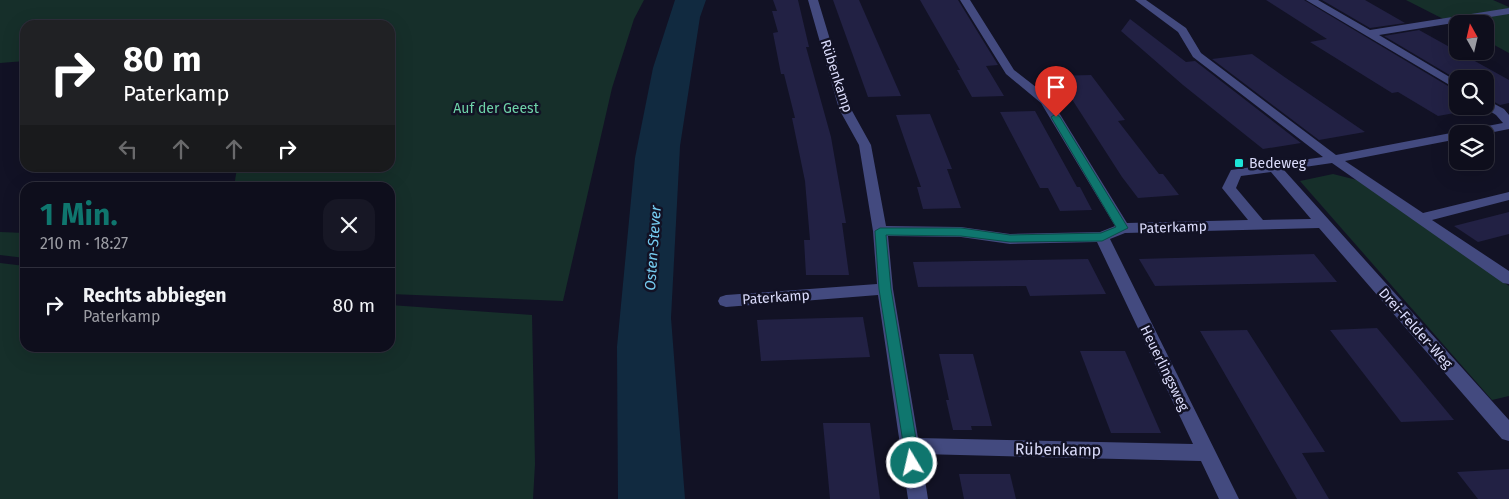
<!DOCTYPE html>
<html lang="de">
<meta charset="utf-8">
<style>
:root{--surface:#0e0e1c;--page:#171725;--text:#f1f3f6;--muted:#9b9ca3;--line:#2e2e3b;--accent:#0f766e}
body{margin:0;font-family:"Fira Sans",sans-serif;background:var(--page);color:var(--text);height:100vh;display:flex;flex-direction:column;font-size:19px;white-space:nowrap}
*{box-sizing:border-box;margin:0}
p{font-size:16px;color:var(--muted)}
.icon{flex:none;width:28px;height:28px;fill:none;stroke:currentColor;stroke-width:2;stroke-linecap:round;stroke-linejoin:round}
.map{position:relative;flex:1;overflow:hidden}
.panel{position:absolute;left:20px;top:182px;width:375px;height:170px;display:flex;flex-direction:column;background:var(--surface);border-radius:15px;box-shadow:0 5px 20px #0002,0 0 0 1px var(--line)}
.panel>*{flex:none}
.top-card{position:absolute;left:20px;top:20px;width:375px;height:152px;border-radius:15px;box-shadow:0 5px 20px #0002,0 0 0 1px var(--line);background:#202124;color:#fff;overflow:hidden}
.needle{width:32px;rotate:352deg}
.buttons{position:absolute;left:1449px;top:15px;display:grid;gap:10px}
.buttons a{display:grid;place-items:center;width:45px;height:45px;border-radius:10px;background:var(--surface);box-shadow:0 5px 20px #0002,0 0 0 1px var(--line);font-size:25px}
.pin{position:absolute;display:grid;place-items:center;width:42px;height:42px;color:#fff;margin:-51px -21px;border-radius:50% 50% 50% 0;rotate:-45deg;box-shadow:0 0 5px #0007}
.pin .icon{rotate:45deg}
.me{position:absolute;width:55px;margin:-28px;rotate:351deg;stroke-linejoin:round;filter:drop-shadow(0 0 4px #0008)}
.turn{display:flex;align-items:center;gap:18px;height:105px;padding:0 20px;font-size:22px}
.turn .icon{width:65px;height:65px;stroke-width:2.5}
.turn b{display:block;font-size:35px;line-height:42px}
.lanes{display:flex;align-items:center;height:48px;padding:0 20px;background:#0003;justify-content:center;gap:25px;direction:ltr}
.lanes .off{opacity:.35}
.round{display:grid;place-items:center;flex:none;width:52px;height:52px;border-radius:15px;background:var(--page)}
.headline{display:flex;align-items:center;justify-content:space-between;height:85px;padding:0 20px}
h1{font-size:30px;font-weight:700;line-height:38px;color:var(--accent)}
ul{padding:0;list-style:none}
li{display:flex;align-items:center;gap:15px;height:75px;padding:0 20px;border-top:1px solid var(--line)}
li div{flex:1}
li b{display:block;font-size:19px}
li em{font-style:normal}
.map>svg:first-child{display:block}
.green{fill:#162f2a}
.water{fill:#112a40}
.building{fill:#222144}
.lines{fill:none;stroke-linecap:round;stroke-linejoin:round}
.minor{fill:#434a7f;fill-rule:evenodd}
.route{fill:#0f766e;stroke:#0a4d48}
.poi-dot{fill:#1de4d7;stroke:#121225;stroke-width:2}
.labels{text-anchor:middle;stroke-width:5;stroke-linejoin:round;paint-order:stroke}
.street-label{font-size:14px;fill:#dbdcfb;stroke:#121225}
.park-label{font-size:14px;fill:#6fd3a9;stroke:#121225}
.poi-label{font-size:14px;fill:#dbdcfb;stroke:#121225;text-anchor:start}
.water-label{font-size:15px;font-style:italic;fill:#75caef;stroke:#121225}
.near-street-label{font-size:16px;fill:#dbdcfb;stroke:#121225}
</style>
<div class="map">
<svg width="1509" height="499" viewBox="0 0 1509 499">
<rect width="100%" height="100%" fill="#121225"/>
<g class="green">
<path d="M0,0H644L634,19L612,88L563,301L390,294V188L234,187L237,168H390V25H25V61L0,63Z"/>
<path d="M1406,0H1493L1509,7V53L1485,40V24H1458L1457,26Z"/>
<path d="M1333,174L1357,180L1509,286V396L1492,400L1300,181Z"/>
<path d="M0,232L25,233V258L0,255Z"/>
<path d="M0,263L25,266V348H390V305L532,315L535,464L533,499H0Z"/>
</g>
<path class="water" d="M675,0H706L700,17L680,146L671,318L685,499H618L617,347L635,158L653,68Z"/>
<g class="building">
<path d="M773,0H798L809,47H806L831,137L846,223H842L849,275H806L804,240H810L805,181L792,118H795L784,74H781L773,33L778,32L772,11H777Z"/>
<path d="M833,0H859L901,96L868,97Z"/>
<path d="M920,0H958L998,65L986,66L1004,96L972,97L957,70H960Z"/>
<path d="M1266,0H1304L1458,92V106H1480L1482,108L1438,116L1398,92L1392,93L1310,42L1327,39Z"/>
<path d="M1322,0H1365L1405,23L1370,28Z"/>
<path d="M1130,19L1186,62L1195,61L1301,143L1263,149L1183,85L1121,31Z"/>
<path d="M1419,30L1509,80V103L1500,105L1485,97V79L1458,80L1384,36Z"/>
<path d="M1252,54L1283,76L1365,132L1319,140L1212,59Z"/>
<path d="M1091,75L1125,120L1118,121L1159,174H1163L1179,195L1138,198L1122,177L1057,76Z"/>
<path d="M1035,111L1077,187H1080L1092,210L1060,211L1048,188H1040L1000,112Z"/>
<path d="M930,114L952,169H947L961,208L923,209L917,187H921L896,115Z"/>
<path d="M1509,212V234L1478,242L1454,226Z"/>
<path d="M1314,254L1337,282L1155,286L1139,259Z"/>
<path d="M1088,259L1106,294L1030,296L1026,286L918,287L913,262Z"/>
<path d="M863,317L870,357L761,361L757,320Z"/>
<path d="M1377,328L1414,372L1454,420L1401,422L1330,330Z"/>
<path d="M1247,330L1325,452L1302,453L1329,499H1297L1200,331Z"/>
<path d="M1080,351H1125L1161,433H1111Z"/>
<path d="M939,354H973L992,426H971L972,430H953L946,400H949Z"/>
<path d="M823,423H870L880,499H830Z"/>
<path d="M1509,469V499H1478L1457,472Z"/>
<path d="M959,474H1010L1016,499H964Z"/>
</g>
<g class="lines">
<g class="minor">
<path d="M808,0H818L851,109L871,145L886,226L961,227L1010,234L1100,232L1115,226L1041,103L1006,74L960,0H970L1014,70L1050,98L1127,223L1248,220L1222,188L1231,170L1323,157L1193,57L1178,32L1135,0H1146L1186,28L1201,53L1336,155L1503,123L1496,115L1482,106H1485V99L1504,109L1509,115V129L1484,134H1458V139L1345,161L1423,213L1509,192V200L1432,220L1509,271V284L1503,283L1332,163L1284,170L1509,420V441L1502,439L1319,228L1125,233L1110,239L1239,499H1219L1201,461L921,454L928,499H908L878,295L726,307L720,305L718,301L720,297L726,295L877,284L873,231L859,145L839,109ZM1271,172L1311,219L1263,220L1236,188L1241,176ZM888,236L961,237L1010,244L1097,242L1193,444L918,438L893,289Z"/>
<path d="M1306,0H1318L1370,30L1509,8V14L1379,35L1458,82V90Z"/>
</g>
</g>
<path class="route" d="M1056,114L1060,117L1128,228L1102,241L1010,242L961,236L886,235L891,289L920,463L918,468L912,470L907,468L879,289L875,231L880,228H961L1010,235L1101,233L1116,227L1051,117Z"/>
<rect class="poi-dot" x="1234" y="158" width="10" height="10" rx="2.5"/>
<g class="labels">
<g class="street-label">
<text transform="translate(837 76) rotate(72)" y="5">Rübenkamp</text>
<text transform="translate(1173 227) rotate(-2)" y="5">Paterkamp</text>
<text transform="translate(776 297) rotate(-4)" y="5">Paterkamp</text>
<text transform="translate(1416 328) rotate(48)" y="5">Drei-Felder-Weg</text>
<text transform="translate(1165 368) rotate(64)" y="5">Heuerlingsweg</text>
</g>
<g class="park-label">
<text x="496" y="113">Auf der Geest</text>
</g>
<g class="poi-label">
<text x="1249" y="168">Bedeweg</text>
</g>
<g class="water-label">
<text transform="translate(653 248) rotate(-86)" y="5">Osten-Stever</text>
</g>
<g class="near-street-label">
<text transform="translate(1058 449) rotate(1)" y="6">Rübenkamp</text>
</g>
</g>
</svg>
<div class="buttons">
<a><svg class="needle" viewBox="-14 -14 28 28"><path d="M0-13l5 13h-10z" fill="#e53935"/><path d="M0 13l5-13h-10z" fill="#9b9ca3"/></svg></a>
<a><svg class="icon" aria-label="search" viewBox="0 0 24 24"><circle cx="10" cy="10" r="6"/><path d="M15 15l6 6"/></svg></a>
<a><svg class="icon" aria-label="layers" viewBox="0 0 24 24"><path d="M12 4l9 5-9 5-9-5zM3 14l9 5 9-5"/></svg></a>
</div>
<div class="pin" style="left:1056px;top:117px;background:#d93025"><svg class="icon" aria-label="arrive" viewBox="0 0 24 24"><path d="M6 21V4h12l-3 4 3 4H6"/></svg></div>
<svg class="me" style="left:912px;top:463px" viewBox="-20 -20 40 40"><circle r="17" fill="#0f766e" stroke="#fff" stroke-width="3"/><path d="M0-11L8 9 0 5-8 9z" fill="#fff"/></svg>
<div class="top-card">
<div class="turn"><svg class="icon" aria-label="right" viewBox="0 0 24 24"><path d="M7 20v-9h11M14 6l5 5-5 5"/></svg><div><b>80 m</b>Paterkamp</div></div>
<div class="lanes"><svg class="icon off" aria-label="left" viewBox="0 0 24 24"><path d="M17 20v-9H6M10 6l-5 5 5 5"/></svg><svg class="icon off" aria-label="ahead" viewBox="0 0 24 24"><path d="M12 20V5M6 11l6-6 6 6"/></svg><svg class="icon off" aria-label="ahead" viewBox="0 0 24 24"><path d="M12 20V5M6 11l6-6 6 6"/></svg><svg class="icon" aria-label="right" viewBox="0 0 24 24"><path d="M7 20v-9h11M14 6l5 5-5 5"/></svg></div>
</div>
<section class="panel">
<div class="headline"><div><h1>1 Min.</h1><p>210 m · 18:27</p></div><a class="round"><svg class="icon" aria-label="close" viewBox="0 0 24 24"><path d="M6 6l12 12M18 6L6 18"/></svg></a></div>
<ul>
<li><svg class="icon" aria-label="right" viewBox="0 0 24 24"><path d="M7 20v-9h11M14 6l5 5-5 5"/></svg><div><b>Rechts abbiegen</b><p>Paterkamp</p></div><em>80 m</em></li>
</ul>
</section>
</div>
